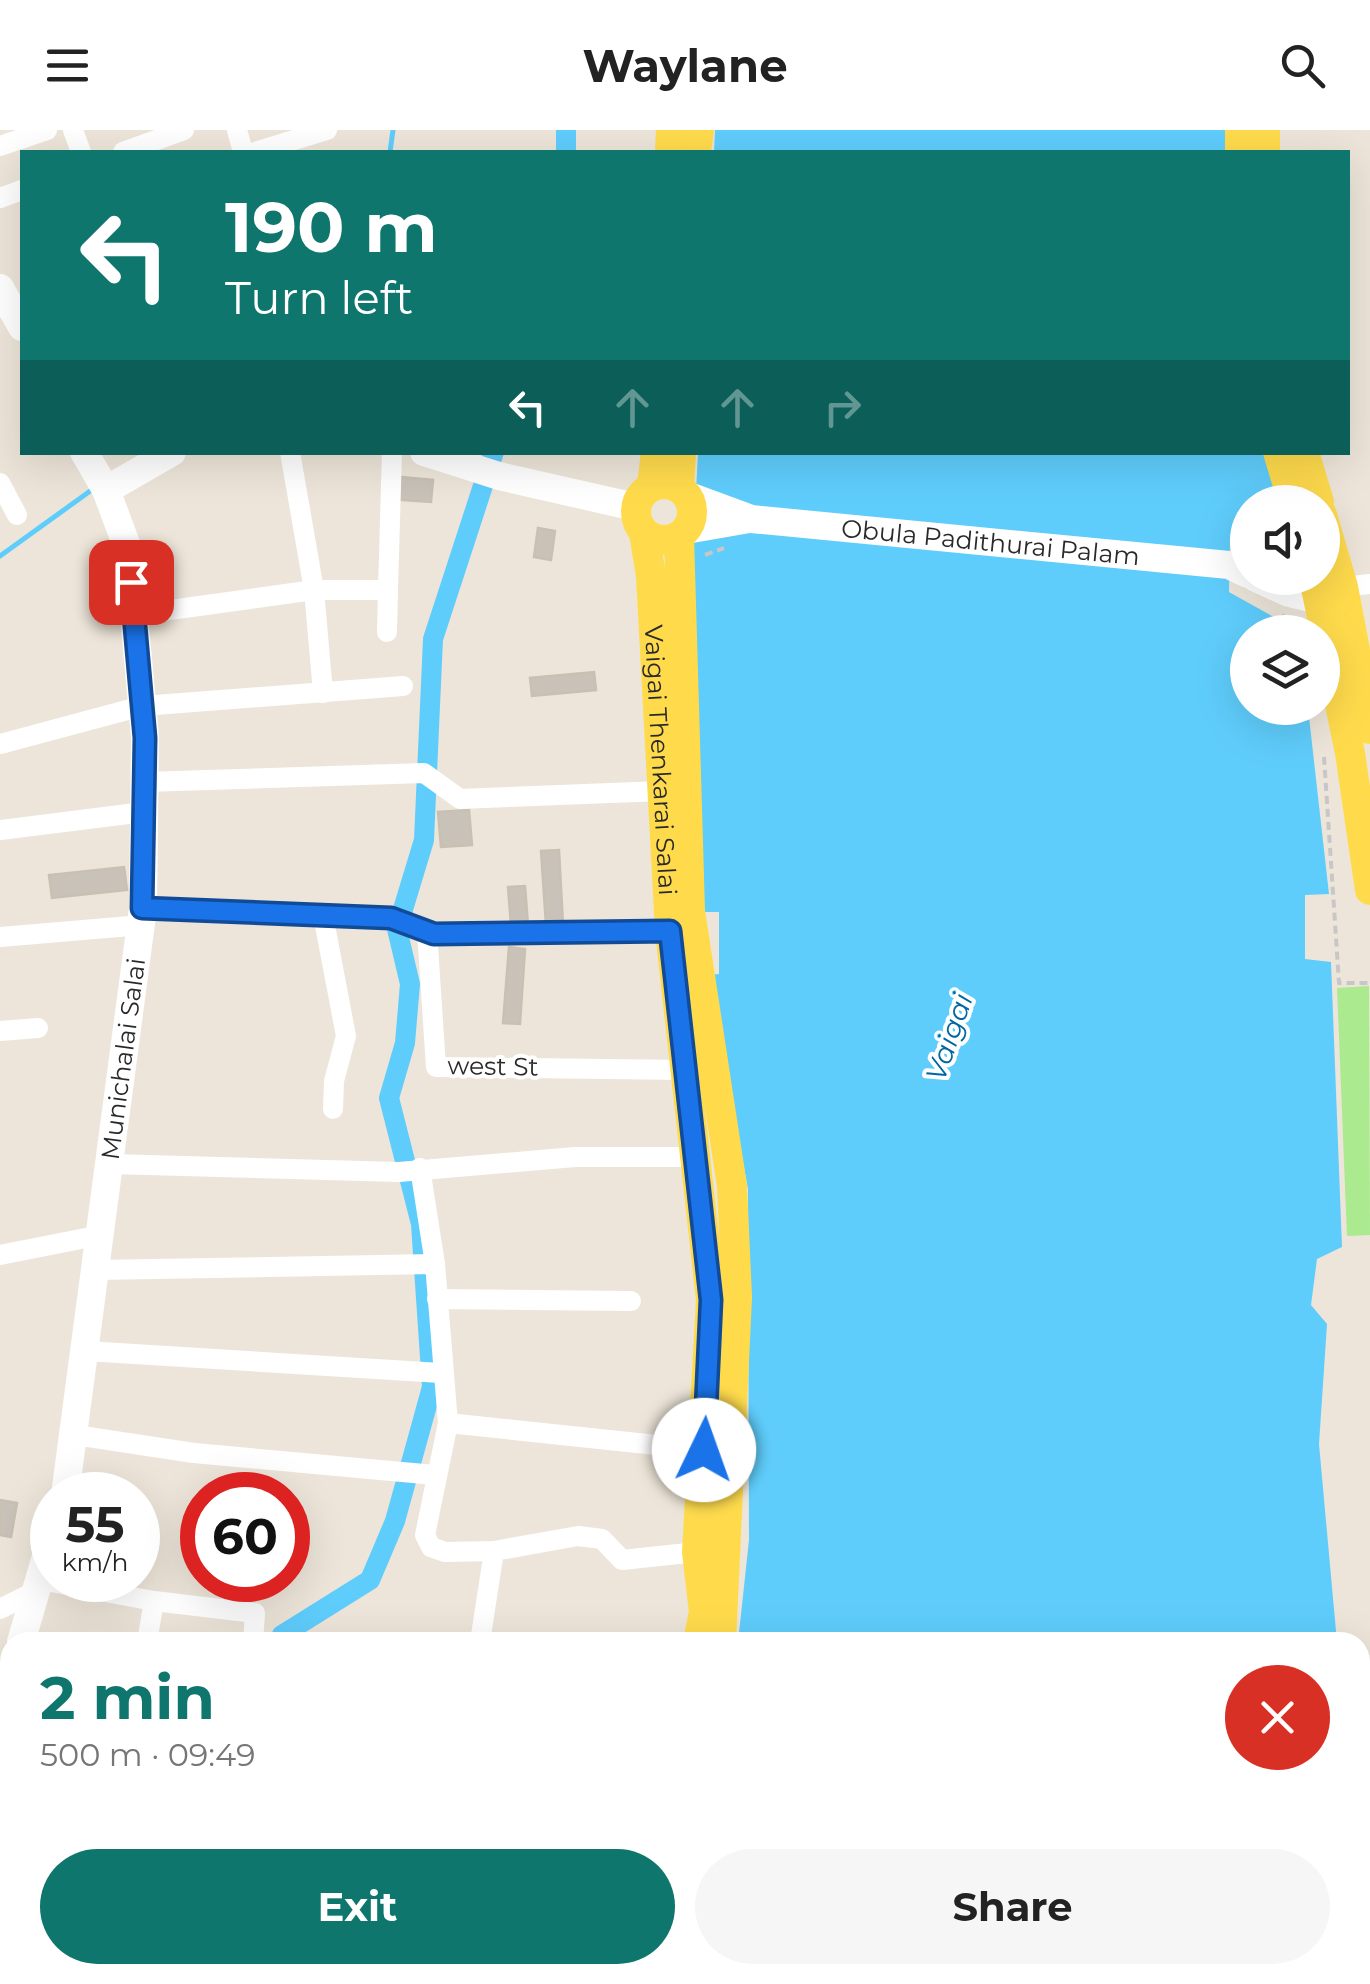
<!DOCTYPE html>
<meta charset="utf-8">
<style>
:root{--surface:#fff;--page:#f6f6f6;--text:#222;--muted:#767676;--accent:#0f766e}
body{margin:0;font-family:Montserrat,sans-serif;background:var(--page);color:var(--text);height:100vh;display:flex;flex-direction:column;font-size:38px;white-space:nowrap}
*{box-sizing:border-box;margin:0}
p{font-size:32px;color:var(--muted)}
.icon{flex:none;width:55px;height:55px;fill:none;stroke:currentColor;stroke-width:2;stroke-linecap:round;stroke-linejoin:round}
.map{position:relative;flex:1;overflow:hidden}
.details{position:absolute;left:0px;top:1502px;width:1370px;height:352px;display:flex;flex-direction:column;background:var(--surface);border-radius:30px 30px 0 0;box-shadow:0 10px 40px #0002}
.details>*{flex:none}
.banner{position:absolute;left:20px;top:20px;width:1330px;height:305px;border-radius:0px;box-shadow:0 10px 40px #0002;background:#0f766e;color:#fff;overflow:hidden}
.fabs{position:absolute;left:1230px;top:355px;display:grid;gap:20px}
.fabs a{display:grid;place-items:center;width:110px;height:110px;border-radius:50%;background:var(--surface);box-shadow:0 10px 40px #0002;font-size:50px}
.speed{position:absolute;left:30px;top:1342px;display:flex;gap:20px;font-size:50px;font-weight:700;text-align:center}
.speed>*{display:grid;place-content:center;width:130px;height:130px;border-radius:50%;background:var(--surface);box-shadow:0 10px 40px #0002;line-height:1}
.speed small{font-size:25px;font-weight:400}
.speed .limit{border:15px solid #d22;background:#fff;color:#111}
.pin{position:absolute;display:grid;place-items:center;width:85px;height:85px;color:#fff;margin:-42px;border-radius:20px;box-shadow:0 5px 15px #0006}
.me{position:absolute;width:110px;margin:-55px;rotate:3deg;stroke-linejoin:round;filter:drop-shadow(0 0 8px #0008)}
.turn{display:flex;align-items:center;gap:35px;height:210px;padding:0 40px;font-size:45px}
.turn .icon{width:130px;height:130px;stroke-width:2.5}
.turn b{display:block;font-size:70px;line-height:85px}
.lanes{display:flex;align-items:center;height:95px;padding:0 40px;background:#0003;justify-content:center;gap:50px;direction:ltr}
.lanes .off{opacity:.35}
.round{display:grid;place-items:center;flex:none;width:105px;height:105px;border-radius:52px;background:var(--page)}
.overview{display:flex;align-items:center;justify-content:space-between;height:170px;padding:0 40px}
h1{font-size:60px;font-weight:700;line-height:75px;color:var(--accent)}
.action{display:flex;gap:20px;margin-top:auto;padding:20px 40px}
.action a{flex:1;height:115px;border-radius:60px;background:var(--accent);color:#fff;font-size:40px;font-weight:700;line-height:115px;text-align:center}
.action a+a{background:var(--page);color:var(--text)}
header{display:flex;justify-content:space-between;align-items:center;height:130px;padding:0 40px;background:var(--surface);font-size:45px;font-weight:700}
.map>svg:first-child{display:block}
.green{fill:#abea8f}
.water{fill:#5fcdfc}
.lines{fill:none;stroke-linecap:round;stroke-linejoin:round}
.stream{stroke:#5fcdfc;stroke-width:5}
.canal{stroke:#5fcdfc;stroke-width:20}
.building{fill:#c8c2b9;stroke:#c8c1b2;stroke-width:2.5}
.path{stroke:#c7c7c7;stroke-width:4;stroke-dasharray:8 5;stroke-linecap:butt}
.minor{stroke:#fff;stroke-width:20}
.secondary{stroke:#fff;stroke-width:28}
.primary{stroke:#ffdb4c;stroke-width:30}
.route-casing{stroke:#114b97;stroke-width:25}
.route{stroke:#1a73e8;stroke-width:18}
.labels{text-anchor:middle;stroke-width:8;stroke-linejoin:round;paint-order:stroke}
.street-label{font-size:25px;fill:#292929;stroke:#fff}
.water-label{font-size:28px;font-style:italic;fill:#0067a6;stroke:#fff}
</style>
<header><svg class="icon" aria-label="menu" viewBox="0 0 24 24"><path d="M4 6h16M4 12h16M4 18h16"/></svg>Waylane<svg class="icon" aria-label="search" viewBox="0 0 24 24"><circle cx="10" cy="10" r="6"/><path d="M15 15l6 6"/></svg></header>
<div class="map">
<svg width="1370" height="1854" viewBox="0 0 1370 1854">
<rect width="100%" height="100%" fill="#ede5d9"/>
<path class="green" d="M1369,856L1370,1105L1347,1106L1337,858Z"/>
<g class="water">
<path d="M715,0H1228L1227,22H714Z"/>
<path d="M698,323H1270L1284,372H1248L1247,403L1230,408L1229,462L1288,495L1293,502H1248V578H1308L1329,764L1305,765V829L1331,832L1342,1117L1317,1129L1311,1175L1327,1194L1319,1314L1337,1512H738L749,1410L748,1059L708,845L719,844V782H703L692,437Z"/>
<path d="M694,1845H1337L1338,1854H693Z"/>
</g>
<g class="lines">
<g class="stream">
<path d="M390,22L393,0"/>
<path d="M0,426L93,359"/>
</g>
<g class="canal">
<path d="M566,22V0"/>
<path d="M283,1512L282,1505L370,1450L395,1391L432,1257L421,1094L389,968L405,913L410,854L397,799L424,710L433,509L494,322"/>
<path d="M260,1854L262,1845"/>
</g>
</g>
<g class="building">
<path d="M390,346L433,350L431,372L389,369Z"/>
<path d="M538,398L555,401L551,430L534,427Z"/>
<path d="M594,542L596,560L532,566L530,548Z"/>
<path d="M469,680L472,715L441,717L438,682Z"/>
<path d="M559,720L563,794L546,795L541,721Z"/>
<path d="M124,737L127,760L52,768L49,745Z"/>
<path d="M525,756L528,795L511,796L508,757Z"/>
<path d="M509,817L525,819L520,894L503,893Z"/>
<path d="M0,1370L17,1373L11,1407L0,1405Z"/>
<path d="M0,1787L10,1789V1843L0,1841Z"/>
</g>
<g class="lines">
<g class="path">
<path d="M1233,411L1248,406"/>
<path d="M705,425L724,418"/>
<path d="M1282,485L1300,502"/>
<path d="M1324,627L1339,853H1370"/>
</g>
<g class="minor">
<path d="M73,0L81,22"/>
<path d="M237,0L243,22"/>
<path d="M0,16L47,0"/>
<path d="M123,22L184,0"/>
<path d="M255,22L327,0"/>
<path d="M0,68L22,60"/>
<path d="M290,322L314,460L323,563"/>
<path d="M0,353L17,385"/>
<path d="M1343,457L1370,454"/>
<path d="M388,460L392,322"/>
<path d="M134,485L314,460H388L387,502"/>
<path d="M0,614L142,576L403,556"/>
<path d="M144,652L424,643L460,669L662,661"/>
<path d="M0,700L144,682"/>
<path d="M143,778L391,788L434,804L670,801"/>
<path d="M323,785L346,906L334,951L333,979"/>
<path d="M427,801L436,937L685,940"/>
<path d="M0,807L142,795"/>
<path d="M0,901L38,898"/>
<path d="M110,1034L399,1042L575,1027H693"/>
<path d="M420,1038L435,1134L448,1293L704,1320"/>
<path d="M0,1125L101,1105"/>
<path d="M96,1140L435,1134"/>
<path d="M437,1169L631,1171"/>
<path d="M86,1221L441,1243"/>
<path d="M448,1293L425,1405L431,1417L445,1422L494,1421L578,1406L602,1409L622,1430L697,1422"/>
<path d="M75,1305L194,1323L435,1345"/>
<path d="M40,1450L154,1471L255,1483L253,1512"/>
<path d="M0,1479L36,1461"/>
<path d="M147,1512L154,1471"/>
<path d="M480,1512L494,1421"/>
<path d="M0,1685L10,1688"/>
<path d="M0,1730L10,1731"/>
<path d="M274,1854L276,1845"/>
<path d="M389,1854L390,1845"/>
</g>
<g class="secondary">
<path d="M0,158L22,197"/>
<path d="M424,322L499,346L635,377"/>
<path d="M106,360L172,322"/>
<path id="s1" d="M686,365L751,389L1229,435L1248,444"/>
<path d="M686,400L749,389"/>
<path d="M1256,448L1289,463L1339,475"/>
<path id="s2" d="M65,1365L143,778L145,607L128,419L106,360L84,322"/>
<path d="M21,1512L52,1406"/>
<path d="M0,1585L10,1551"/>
</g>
<g class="primary">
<path d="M670,22L671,0"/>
<path d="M696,22L699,0"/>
<path d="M1240,22V0"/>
<path d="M1265,22V0"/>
<path d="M1278,322L1293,372"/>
<path d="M1304,322L1319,372"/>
<circle cx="664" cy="382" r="28"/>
<path d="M652,356L656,322"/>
<path d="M679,358L681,322"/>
<path d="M1322,385L1343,457L1370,599"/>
<path id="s3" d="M644,403L651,446L670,801L711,1170L697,1422L704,1482L698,1512"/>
<path d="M679,406L690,781L732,1056L737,1167L721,1512"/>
<path d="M1314,448L1350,623L1370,760"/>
<path d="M658,1854L659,1845"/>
<path d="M684,1854V1845"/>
<path d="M1364,1854L1370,1792"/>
</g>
</g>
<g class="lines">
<defs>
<path id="route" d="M131,452L145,608L142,778L391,788L434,804L670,801L711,1170L704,1320"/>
</defs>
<use href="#route" class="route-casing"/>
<use href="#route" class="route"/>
</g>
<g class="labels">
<g class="street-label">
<text dy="9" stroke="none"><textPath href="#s1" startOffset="310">Obula Padithurai Palam</textPath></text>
<text dy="9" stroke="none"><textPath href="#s3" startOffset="228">Vaigai Thenkarai Salai</textPath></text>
<text dy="9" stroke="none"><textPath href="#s2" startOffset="440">Munichalai Salai</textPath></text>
<text transform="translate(493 936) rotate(1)" y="9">west St</text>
</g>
<g class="water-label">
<text transform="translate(949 907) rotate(-71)" y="10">Vaigai</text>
</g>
</g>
</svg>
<div class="fabs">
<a><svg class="icon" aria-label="sound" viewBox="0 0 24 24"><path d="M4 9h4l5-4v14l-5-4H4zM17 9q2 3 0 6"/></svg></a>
<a><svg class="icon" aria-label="layers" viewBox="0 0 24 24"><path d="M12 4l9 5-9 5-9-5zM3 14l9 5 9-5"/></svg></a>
</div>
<div class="speed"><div>55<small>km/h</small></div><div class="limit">60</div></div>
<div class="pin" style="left:131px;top:452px;background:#d93025"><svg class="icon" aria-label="arrive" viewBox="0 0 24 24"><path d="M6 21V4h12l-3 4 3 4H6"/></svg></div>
<svg class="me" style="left:704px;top:1320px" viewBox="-20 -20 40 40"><circle r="19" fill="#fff"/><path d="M0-13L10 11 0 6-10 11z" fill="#1a73e8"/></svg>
<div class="banner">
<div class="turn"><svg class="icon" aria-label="left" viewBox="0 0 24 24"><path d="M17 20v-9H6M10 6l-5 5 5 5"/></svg><div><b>190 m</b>Turn left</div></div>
<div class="lanes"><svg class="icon" aria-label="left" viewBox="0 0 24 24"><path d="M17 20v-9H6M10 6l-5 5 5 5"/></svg><svg class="icon off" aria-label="ahead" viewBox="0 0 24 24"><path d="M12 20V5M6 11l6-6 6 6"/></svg><svg class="icon off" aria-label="ahead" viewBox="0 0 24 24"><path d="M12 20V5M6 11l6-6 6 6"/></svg><svg class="icon off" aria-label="right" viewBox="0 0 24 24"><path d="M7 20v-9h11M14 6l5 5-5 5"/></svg></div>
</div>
<section class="details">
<div class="overview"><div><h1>2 min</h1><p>500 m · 09:49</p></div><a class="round" style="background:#d93025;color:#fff"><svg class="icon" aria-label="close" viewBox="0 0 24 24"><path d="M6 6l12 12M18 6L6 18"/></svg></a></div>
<div class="action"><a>Exit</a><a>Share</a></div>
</section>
</div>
